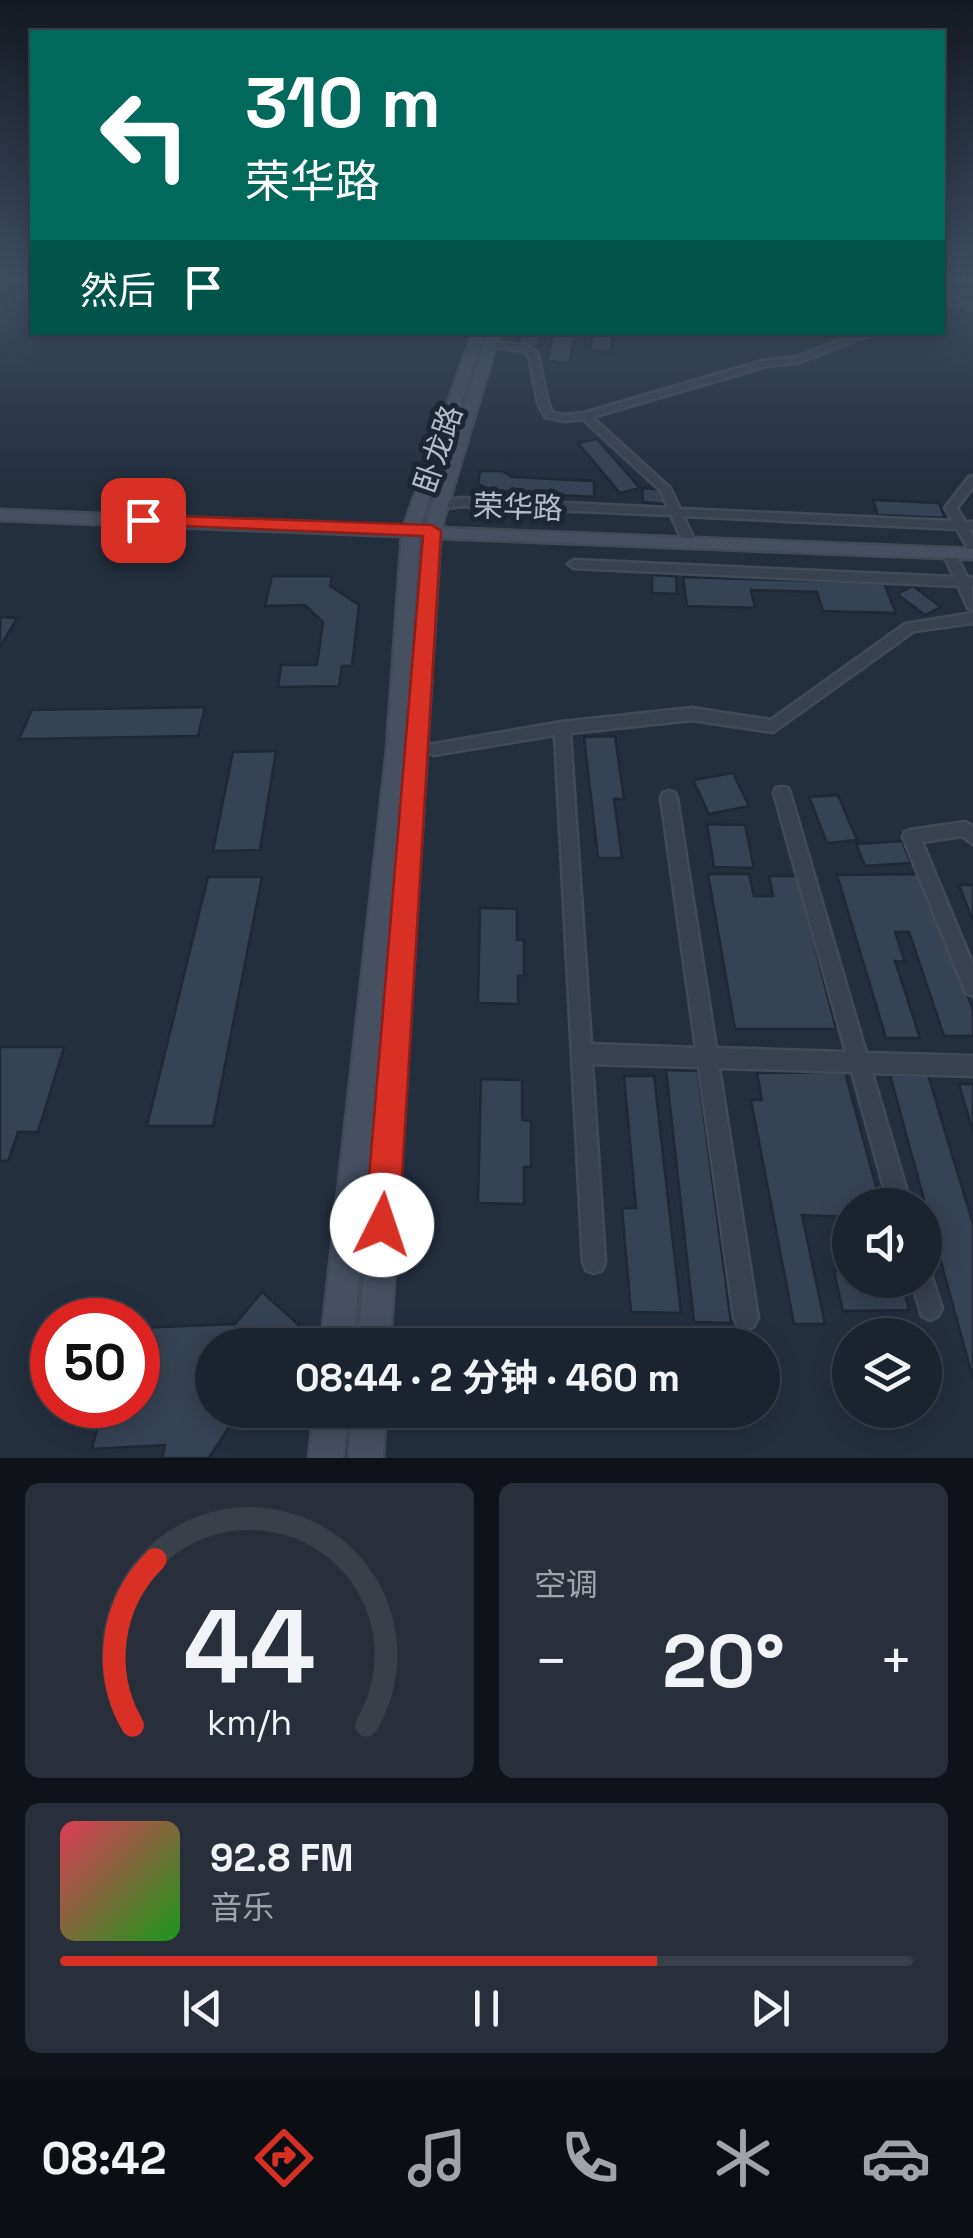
<!DOCTYPE html>
<html lang="zh">
<meta charset="utf-8">
<style>
body{margin:0;font-family:"Space Grotesk","Noto Sans SC",sans-serif;background:#282f3a;color:#f1f3f6;height:100vh;display:flex;flex-direction:column;font-size:38px;white-space:nowrap}
*{box-sizing:border-box;margin:0}
p{font-size:32px;color:#a0a4aa}
.icon{flex:none;width:55px;height:55px;fill:none;stroke:currentColor;stroke-width:2;stroke-linecap:round;stroke-linejoin:round}
.map{position:relative;height:1458px;overflow:hidden}
.side{display:flex;flex-direction:column;gap:25px;padding:25px;background:#0f1319;flex:1}
.side>*{flex:none}
.guide{position:absolute;left:30px;top:30px;width:915px;height:305px;border-radius:0px;box-shadow:0 5px 25px #0003,0 0 0 2px #39404a;background:#00695c;color:#fff;overflow:hidden}
.fabs{position:absolute;left:832px;top:1188px;display:grid;gap:20px}
.fabs a{display:grid;place-items:center;width:110px;height:110px;border-radius:50%;background:#1b232e;box-shadow:0 5px 25px #0003,0 0 0 2px #39404a;font-size:50px}
.speed{position:absolute;left:30px;top:1298px;display:flex;gap:20px;font-size:50px;font-weight:700;text-align:center}
.speed>*{display:grid;place-content:center;width:130px;height:130px;border-radius:50%;background:#1b232e;box-shadow:0 5px 25px #0003,0 0 0 2px #39404a;line-height:1}
.speed .limit{border:15px solid #d22;background:#fff;color:#111}
.pin{position:absolute;display:grid;place-items:center;width:85px;height:85px;color:#fff;margin:-42px;border-radius:20px;box-shadow:0 5px 15px #0006}
.me{position:absolute;width:110px;margin:-55px;rotate:4deg;stroke-linejoin:round;filter:drop-shadow(0 0 8px #0008)}
.turn{display:flex;align-items:center;gap:35px;height:210px;padding:0 50px;font-size:45px}
.turn .icon{width:130px;height:130px;stroke-width:2.5}
.turn b{display:block;font-size:70px;line-height:85px}
.then{display:flex;align-items:center;height:95px;padding:0 50px;background:#0003;gap:20px;font-size:38px}
.big{font-size:75px;font-weight:700;line-height:1.1}
.side .card{flex:1;display:flex;flex-direction:column;justify-content:center;gap:15px;min-width:0;padding:0 35px;border-radius:15px;background:#282f3a}
.side .dial{align-items:center;gap:0}
.dial svg{height:260px;overflow:visible;fill:none;stroke:#39404a;stroke-width:7;stroke-linecap:round;text-anchor:middle}
.dial text{fill:#f1f3f6;stroke:none}
.song{display:flex;align-items:center;gap:30px}
.cover{width:120px;height:120px;border-radius:15px;background:linear-gradient(135deg,hsl(350 70% 55%),hsl(120 70% 35%))}
.played{height:10px;border-radius:5px;background:linear-gradient(90deg,#d93025 70%,#39404a 70%)}
.keys{display:flex;justify-content:space-around;direction:ltr}
.heat{display:flex;justify-content:space-between;align-items:center;font-size:55px;direction:ltr}
.side .tiles{flex:1;display:grid;gap:25px;grid-template-columns:1fr 1fr}
.card:last-child{grid-column:span 2}
.trip{position:absolute;left:195px;top:1328px;width:585px;height:100px;border-radius:50px;background:#1b232e;box-shadow:0 5px 25px #0003,0 0 0 2px #39404a;font-weight:700;line-height:100px;text-align:center}
.tab-bar{display:flex;height:160px;justify-content:space-around;align-items:center;background:#0b0e12;color:#a0a4aa}
.tab-bar .icon{width:70px;height:70px}
.tab-bar .current{color:#d93025}
.tab-bar b{font-size:45px;color:#f1f3f6}
.map>svg:first-child{display:block}
.building{fill:#364354;stroke:#1f2835;stroke-width:2.5}
.lines{fill:none;stroke-linecap:round;stroke-linejoin:round}
.minor-casing{stroke:#414a57;stroke-width:5}
.secondary-casing{stroke:#414a57;stroke-width:5}
.minor{fill:#38414e;fill-rule:evenodd}
.secondary{fill:#465061;fill-rule:evenodd}
.route{fill:#d93025;stroke:#8d1f18;stroke-width:2.5}
.labels{text-anchor:middle;dominant-baseline:central;stroke-width:10;stroke-linejoin:round;paint-order:stroke}
.street-label{font-size:30px;fill:#b4bcc9;stroke:#1d2633}
</style>
<div class="map">
<svg width="973" height="1458" viewBox="0 0 973 1458">
<rect width="100%" height="100%" fill="#242f3e"/>
<g class="building">
<path d="M521 332H541L538 347 518 345Z"/>
<path d="M554 332H576L569 363 547 361Z"/>
<path d="M593 332H613L611 352 590 350Z"/>
<path d="M597 439 640 488 620 493 578 443Z"/>
<path d="M480 471H502L512 477 594 481V497L493 491 478 484Z"/>
<path d="M642 488 664 490 665 504 643 502Z"/>
<path d="M873 500 939 503 945 518 878 515Z"/>
<path d="M652 575 676 576 677 594 652 593Z"/>
<path d="M272 576H332L330 586 359 605 352 666H342L339 686 278 687 281 665H317L323 622 305 605 265 606Z"/>
<path d="M683 577 884 583 896 613 823 611 817 592 751 590 755 608 687 606Z"/>
<path d="M913 586 941 607 925 615 897 594Z"/>
<path d="M0 617 17 618 0 647Z"/>
<path d="M205 707 198 736 19 739 32 710Z"/>
<path d="M615 736 624 799H614L622 858H598L584 737Z"/>
<path d="M276 751 260 850 213 851 233 752Z"/>
<path d="M733 773 749 806 709 814 693 780Z"/>
<path d="M838 795 857 840 827 843 809 797Z"/>
<path d="M707 824 745 825 754 868 714 867Z"/>
<path d="M902 841 911 863 865 866 856 844Z"/>
<path d="M708 874H749L754 896H773L769 876H797L836 1029H735Z"/>
<path d="M923 874 973 1010V1036H944L909 932H895L905 962 895 961 920 1038H886L837 875Z"/>
<path d="M208 877H262L213 1126H147Z"/>
<path d="M959 885H973V921Z"/>
<path d="M480 908 517 909V940H524V976H518V1004L478 1003Z"/>
<path d="M0 1047H64L38 1132H18L8 1161H0Z"/>
<path d="M666 1070 698 1071 731 1323 694 1322Z"/>
<path d="M845 1072 881 1205H850V1217L802 1215 825 1324H794L751 1100H762L757 1073Z"/>
<path d="M890 1075H928L973 1224V1379Z"/>
<path d="M624 1076H654L681 1313 631 1312 622 1208H636Z"/>
<path d="M481 1079 522 1080V1120L531 1121V1167H524V1204L478 1203Z"/>
<path d="M959 1084H973V1132Z"/>
<path d="M834 1271H850V1280H901L909 1310 843 1311Z"/>
<path d="M262 1292 299 1325 285 1345H212V1410H240L209 1458H162L165 1445 92 1449 103 1405H138V1328L235 1324Z"/>
</g>
<g class="lines">
<defs>
<g id="minor">
<path d="M942 294 973 304V310L942 300Z"/>
<path d="M863 332H877L800 362 767 366 592 417 670 488 680 509 953 521 945 508 969 477 973 476V487L957 508 965 522H973V530H969L973 536V551L969 550 957 529 683 516 695 542 689 546 683 542 671 515 462 506 440 509 434 505 440 501 462 498 668 508 661 491 583 419 565 421 545 417 538 403 529 355 523 351 487 346V342L526 345 537 352 548 403 553 413 565 415 584 413 763 361 796 357Z"/>
<path d="M949 549 955 553 967 577 973 578V586H971L973 609 968 608 958 586 574 568 568 564 574 560 954 577 943 553Z"/>
<path d="M973 613V623L914 631 773 732 692 720 570 733 591 1044 696 1048 661 798 663 793 669 791 675 793 677 798 716 1048 846 1052 774 793 776 788 782 787 788 788 790 793 866 1053 973 1056V1076L872 1073 911 1205H889L852 1072 719 1068 758 1318 754 1326 746 1330 738 1326 734 1318 699 1067 592 1064 605 1262 602 1270 594 1273 586 1270 583 1262 555 735 433 755 428 753 425 749 428 745 562 722 692 708 771 720 905 624Z"/>
<path d="M965 822 973 826V844L962 836 922 842 973 965V996L966 993 903 837 905 832 911 830Z"/>
<path d="M925 1270 930 1272 942 1308 938 1316 930 1320 922 1316 911 1280H925Z"/>
</g>
<g id="secondary">
<path d="M473 332H485L420 527H425L488 332H500L441 528 973 549V559L440 538 390 1345H358L398 847 353 1345H321L387 750 402 536 0 520V510L404 526ZM419 537H423L409 712Z"/>
<path d="M314 1410H348L343 1458H309Z"/>
<path d="M352 1410H386L383 1458H349Z"/>
</g>
</defs>
<use href="#minor" class="minor-casing"/>
<use href="#secondary" class="secondary-casing"/>
<use href="#minor" class="minor"/>
<use href="#secondary" class="secondary"/>
</g>
<linearGradient id="sky" x2="0" y2="1"><stop stop-color="#141a22"/><stop offset="0.58" stop-color="#3f4d63"/><stop offset="1" stop-color="#3f4d63" stop-opacity="0"/></linearGradient>
<rect width="973" height="483" fill="url(#sky)"/>
<path class="route" d="M143 515 432 525 441 531 399 1225 394 1237 382 1242 370 1237 365 1225 423 536 137 524V516Z"/>
<g class="labels">
<g class="street-label">
<text transform="translate(438 449) rotate(-71)">卧龙路</text>
<text transform="translate(518 507) rotate(2)">荣华路</text>
</g>
</g>
</svg>
<div class="fabs">
<a><svg class="icon" aria-label="sound" viewBox="0 0 24 24"><path d="M4 9h4l5-4v14l-5-4H4zM17 9q2 3 0 6"/></svg></a>
<a><svg class="icon" aria-label="layers" viewBox="0 0 24 24"><path d="M12 4l9 5-9 5-9-5zM3 14l9 5 9-5"/></svg></a>
</div>
<div class="speed"><div class="limit">50</div></div>
<div class="pin" style="left:143px;top:520px;background:#d93025"><svg class="icon" aria-label="arrive" viewBox="0 0 24 24"><path d="M6 21V4h12l-3 4 3 4H6"/></svg></div>
<svg class="me" style="left:382px;top:1225px" viewBox="-20 -20 40 40"><circle r="19" fill="#fff"/><path d="M0-13L10 11 0 6-10 11z" fill="#d93025"/></svg>
<div class="trip">08:44 · 2 分钟 · 460 m</div>
<div class="guide">
<div class="turn"><svg class="icon" aria-label="left" viewBox="0 0 24 24"><path d="M17 20v-9H6M10 6l-5 5 5 5"/></svg><div><b>310 m</b>荣华路</div></div>
<div class="then">然后<svg class="icon" aria-label="arrive" viewBox="0 0 24 24"><path d="M6 21V4h12l-3 4 3 4H6"/></svg></div>
</div>
</div>
<section class="side">
<div class="tiles">
<div class="card dial"><svg viewBox="0 0 100 80">
<path d="M14 69A42 42 0 1 1 86 69"/>
<path d="M14 69A42 42 0 0 1 21 18" stroke="#d93025"/>
<text x="50" y="56" font-size="32" font-weight="700">44</text>
<text x="50" y="72" font-size="11">km/h</text>
</svg></div>
<div class="card"><p>空调</p>
<div class="heat"><a>−</a><b class="big">20°</b><a>+</a></div>
</div>
<div class="card">
<div class="song"><i class="cover"></i><div><b>92.8 FM</b><p>音乐</p></div></div>
<div class="played"></div>
<div class="keys"><svg class="icon" aria-label="previous" viewBox="0 0 24 24"><path d="M18 5L8 12l10 7zM5 5v14"/></svg><svg class="icon" aria-label="pause" viewBox="0 0 24 24"><path d="M8 5v14M16 5v14"/></svg><svg class="icon" aria-label="next" viewBox="0 0 24 24"><path d="M6 5l10 7-10 7zM19 5v14"/></svg></div>
</div>
</div>
</section>
<nav class="tab-bar">
<b>08:42</b>
<svg class="icon current" aria-label="directions" viewBox="0 0 24 24"><path d="M12 3l9 9-9 9-9-9zM9 14v-3h6M13 9l2 2-2 2"/></svg>
<svg class="icon" aria-label="music" viewBox="0 0 24 24"><path d="M9 18V5l10-2v13"/><circle cx="6" cy="18" r="3"/><circle cx="16" cy="16" r="3"/></svg>
<svg class="icon" aria-label="phone" viewBox="0 0 24 24"><path d="M5 4h4l2 5-3 2q2 4 5 5l2-3 5 2v4C11 20 4 13 5 4z"/></svg>
<svg class="icon" aria-label="climate" viewBox="0 0 24 24"><path d="M12 3v18M4 7l16 10M4 17L20 7"/></svg>
<svg class="icon" aria-label="car" viewBox="0 0 24 24"><path d="M5 17H2v-5l4-1 3-4h7l3 4 3 1v5h-3M9 17h6M6 11h13"/><circle cx="7" cy="17" r="2"/><circle cx="17" cy="17" r="2"/></svg>
</nav>
